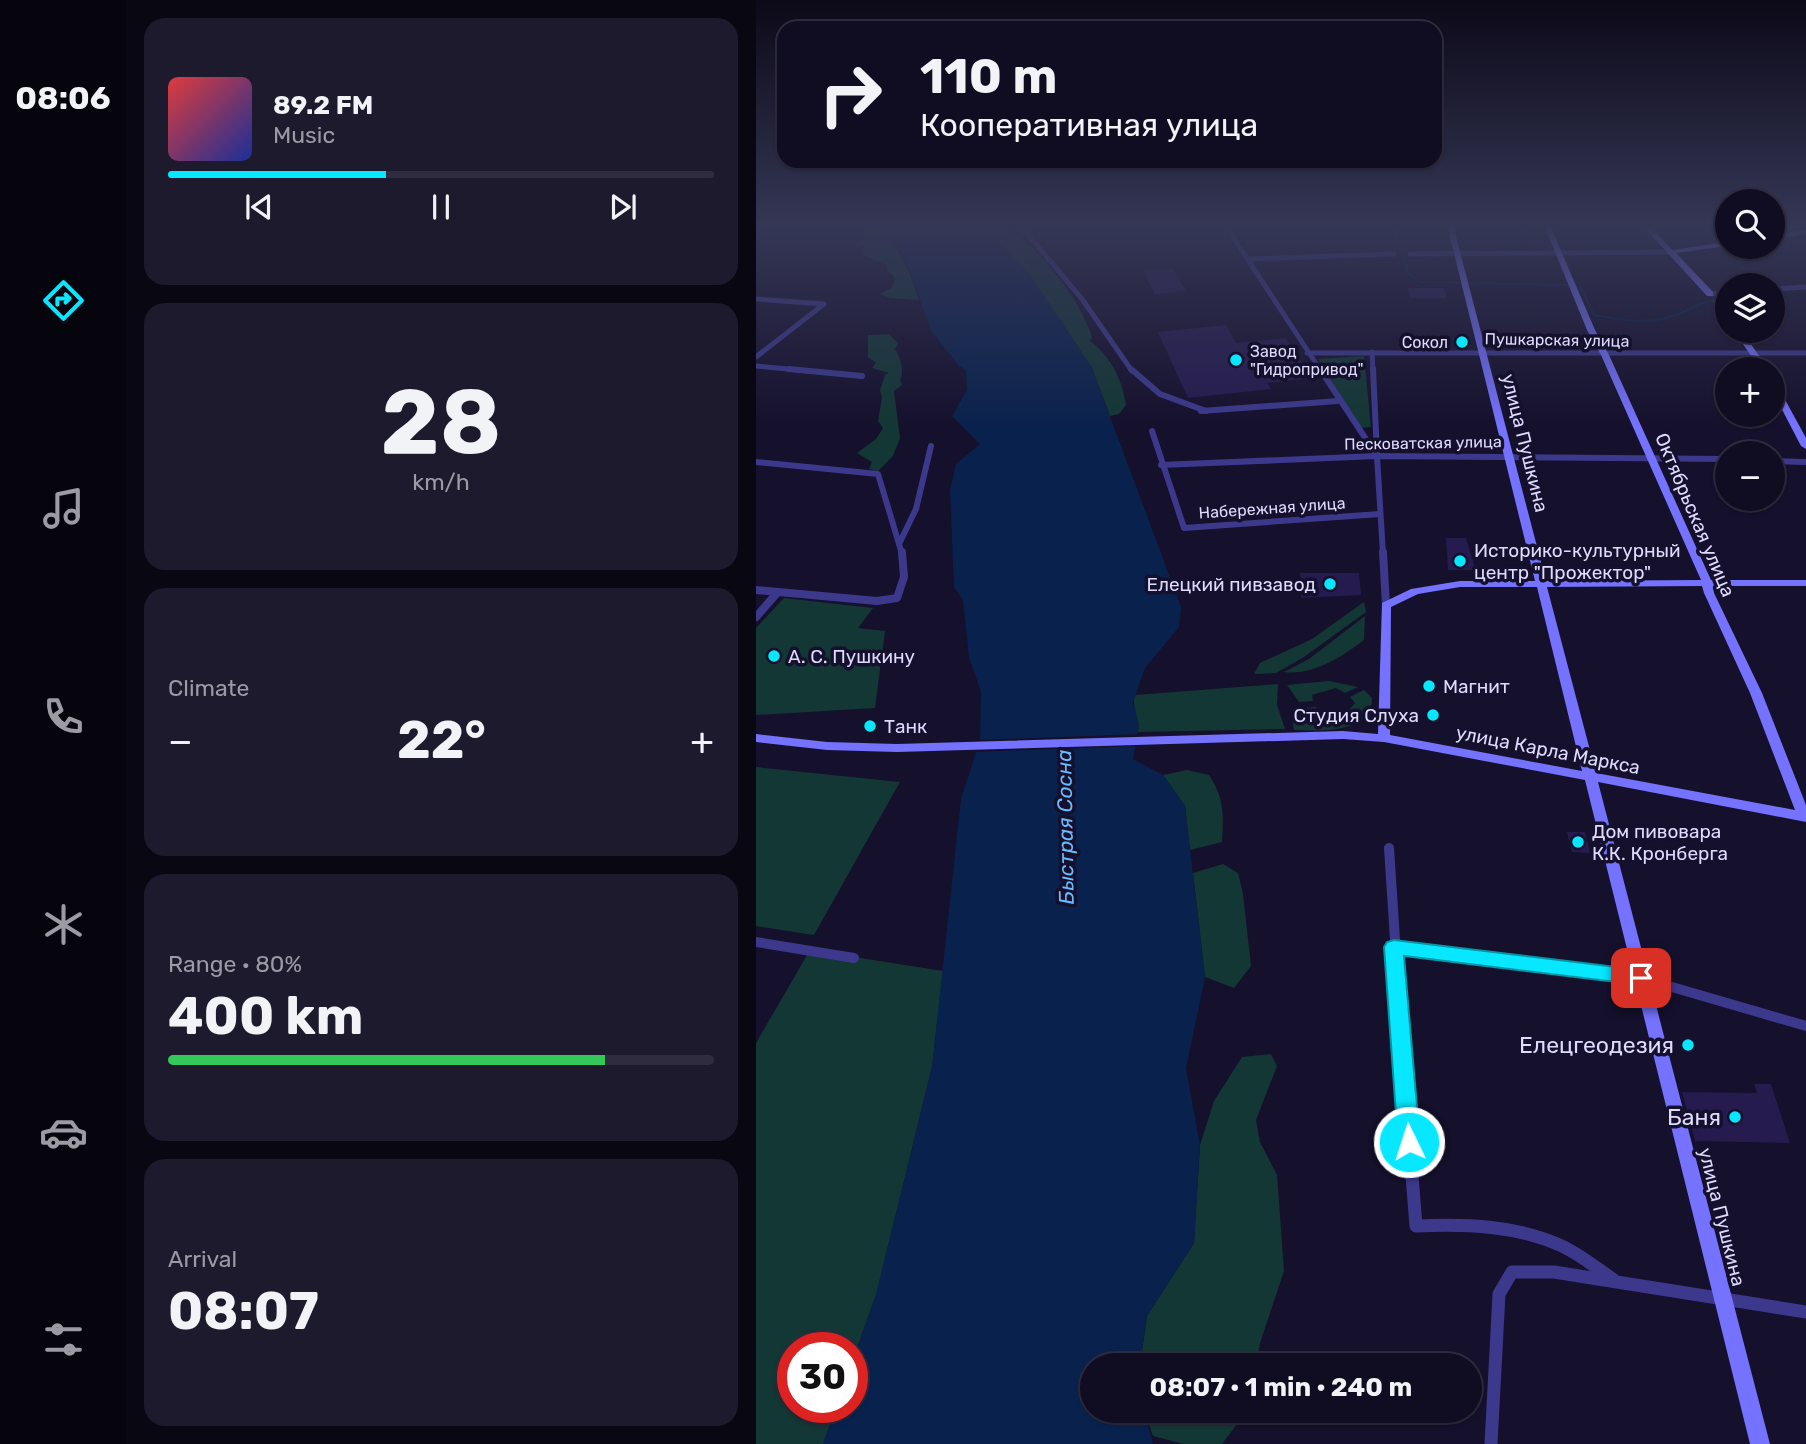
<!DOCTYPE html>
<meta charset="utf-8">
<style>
body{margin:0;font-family:Rubik,sans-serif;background:#1e1a2e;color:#f1f3f6;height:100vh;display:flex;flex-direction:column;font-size:26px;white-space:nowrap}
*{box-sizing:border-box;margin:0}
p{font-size:23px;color:#9c9ba5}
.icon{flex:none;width:38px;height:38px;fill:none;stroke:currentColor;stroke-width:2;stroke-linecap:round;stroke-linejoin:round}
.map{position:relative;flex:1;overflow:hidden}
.sheet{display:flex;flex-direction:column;gap:18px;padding:18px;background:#090712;width:630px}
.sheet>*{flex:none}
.guide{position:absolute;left:21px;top:21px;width:665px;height:147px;border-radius:21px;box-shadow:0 2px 5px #0004,0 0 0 2px #302c3f;background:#100c21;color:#f1f3f6;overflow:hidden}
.controls{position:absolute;left:959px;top:189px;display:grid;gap:14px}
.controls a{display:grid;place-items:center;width:70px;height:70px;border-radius:50%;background:#100c21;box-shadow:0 2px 5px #0004,0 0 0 2px #302c3f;font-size:35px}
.speed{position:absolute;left:21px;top:1332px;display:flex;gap:14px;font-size:35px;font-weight:700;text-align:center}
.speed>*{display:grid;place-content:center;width:91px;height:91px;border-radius:50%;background:#100c21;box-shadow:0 2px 5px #0004,0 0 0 2px #302c3f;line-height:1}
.speed .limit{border:10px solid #d22;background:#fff;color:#111}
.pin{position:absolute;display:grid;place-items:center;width:60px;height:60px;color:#fff;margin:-30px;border-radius:14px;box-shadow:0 4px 10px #0006}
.me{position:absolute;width:77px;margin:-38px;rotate:356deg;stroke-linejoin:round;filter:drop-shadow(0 0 5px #0008)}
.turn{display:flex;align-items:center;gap:24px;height:147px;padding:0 28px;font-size:32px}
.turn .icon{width:91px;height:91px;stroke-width:2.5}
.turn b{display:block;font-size:49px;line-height:60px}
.big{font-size:52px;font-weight:700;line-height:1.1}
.sheet .tile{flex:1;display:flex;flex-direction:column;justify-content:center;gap:10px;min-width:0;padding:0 24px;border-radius:21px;background:#1e1a2e}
.sheet .dial{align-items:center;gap:0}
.dial b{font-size:91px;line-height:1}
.song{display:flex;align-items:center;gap:21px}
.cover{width:84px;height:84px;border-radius:10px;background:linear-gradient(135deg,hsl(0 70% 55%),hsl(230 70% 35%))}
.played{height:7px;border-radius:4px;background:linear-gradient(90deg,#07e7ff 40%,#302c3f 40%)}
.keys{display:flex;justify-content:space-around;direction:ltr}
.heat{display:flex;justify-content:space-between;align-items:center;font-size:38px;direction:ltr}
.charge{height:10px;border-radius:5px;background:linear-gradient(90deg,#34c759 80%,#302c3f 0)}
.trip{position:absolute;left:324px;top:1353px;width:402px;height:70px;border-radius:35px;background:#100c21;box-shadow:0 2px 5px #0004,0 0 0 2px #302c3f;font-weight:700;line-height:70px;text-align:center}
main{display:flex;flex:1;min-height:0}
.menu{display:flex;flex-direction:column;width:126px;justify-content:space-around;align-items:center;background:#06050d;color:#9c9ba5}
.menu .icon{width:49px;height:49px}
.menu .selected{color:#07e7ff}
.menu b{font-size:32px;color:#f1f3f6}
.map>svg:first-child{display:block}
.green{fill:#133735}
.water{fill:#09224d}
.pier{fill:#15102c}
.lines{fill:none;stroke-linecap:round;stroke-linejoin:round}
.stream{stroke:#09224d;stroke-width:2}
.building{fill:#251b4e}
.street-far4{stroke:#3c398d;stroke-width:5}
.street-far3{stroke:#3c398d;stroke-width:6}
.street-far2{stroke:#3c398d;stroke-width:8}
.street-far1{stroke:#3c398d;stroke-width:10}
.street{stroke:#3c398d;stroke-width:13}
.secondary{fill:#7572ff;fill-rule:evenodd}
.route{fill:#07e7ff;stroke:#0596a6;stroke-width:2}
.poi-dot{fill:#07e7ff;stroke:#15102c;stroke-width:2.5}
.labels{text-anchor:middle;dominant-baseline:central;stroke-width:7;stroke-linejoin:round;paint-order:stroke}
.far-street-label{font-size:16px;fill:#dfdbff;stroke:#15102c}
.far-poi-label{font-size:16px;fill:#dfdbff;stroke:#15102c;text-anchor:end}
.street-label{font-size:19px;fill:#dfdbff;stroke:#15102c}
.poi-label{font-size:19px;fill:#dfdbff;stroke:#15102c;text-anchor:start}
.water-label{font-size:21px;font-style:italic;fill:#69baff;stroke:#15102c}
.near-poi-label{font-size:23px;fill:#dfdbff;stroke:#15102c;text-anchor:end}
</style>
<main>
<nav class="menu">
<b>08:06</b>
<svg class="icon selected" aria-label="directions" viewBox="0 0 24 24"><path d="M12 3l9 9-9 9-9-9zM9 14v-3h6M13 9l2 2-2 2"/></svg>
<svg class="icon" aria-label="music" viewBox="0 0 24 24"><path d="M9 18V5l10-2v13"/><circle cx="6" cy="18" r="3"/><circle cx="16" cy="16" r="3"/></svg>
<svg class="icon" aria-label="phone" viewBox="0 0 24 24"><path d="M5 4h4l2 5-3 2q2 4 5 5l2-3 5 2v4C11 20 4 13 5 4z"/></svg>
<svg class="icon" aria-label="climate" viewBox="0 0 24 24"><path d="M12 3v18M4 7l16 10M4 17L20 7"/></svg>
<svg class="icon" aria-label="car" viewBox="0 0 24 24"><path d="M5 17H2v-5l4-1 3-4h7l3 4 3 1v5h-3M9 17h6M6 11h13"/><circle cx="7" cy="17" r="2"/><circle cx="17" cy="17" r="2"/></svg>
<svg class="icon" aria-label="filters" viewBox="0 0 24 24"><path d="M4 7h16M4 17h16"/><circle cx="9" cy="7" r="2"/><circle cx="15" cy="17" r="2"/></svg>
</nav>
<section class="sheet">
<div class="tile">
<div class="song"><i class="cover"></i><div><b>89.2 FM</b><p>Music</p></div></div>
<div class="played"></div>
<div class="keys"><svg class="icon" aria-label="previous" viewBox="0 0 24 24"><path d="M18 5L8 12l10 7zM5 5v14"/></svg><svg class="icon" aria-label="pause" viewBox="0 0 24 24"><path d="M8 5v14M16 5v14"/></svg><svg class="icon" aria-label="next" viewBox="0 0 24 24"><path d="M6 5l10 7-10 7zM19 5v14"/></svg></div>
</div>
<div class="tile dial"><b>28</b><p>km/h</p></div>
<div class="tile"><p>Climate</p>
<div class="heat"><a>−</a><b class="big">22°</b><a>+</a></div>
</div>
<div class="tile"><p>Range · 80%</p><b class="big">400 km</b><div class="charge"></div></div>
<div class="tile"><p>Arrival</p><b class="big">08:07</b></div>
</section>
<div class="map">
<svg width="1050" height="1444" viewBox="0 0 1050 1444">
<rect width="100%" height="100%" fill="#15102c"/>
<g class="green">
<path d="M109 225H123C144 251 153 268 163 300L134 298 124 294 137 287 139 278 131 270 130 265 107 255 108 246 103 244 111 230Z"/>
<path d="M248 228C284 247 324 299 336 337L334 341C355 357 366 379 370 405L363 414 354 416 336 368 274 275 231 230Z"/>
<path d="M133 334 142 343 139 349C144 358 149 370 144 380L146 385 138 391 144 438 137 456 122 471 113 469 116 462 101 453 120 439 127 428 122 421 126 398 124 390 129 375 133 373 116 368 120 363 112 357V335Z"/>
<path d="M608 356 615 427 605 428 562 359Z"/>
<path d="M28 598 117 608 102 628 129 631 119 708 0 715V628Z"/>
<path d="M608 602 610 612 548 657 520 673 498 674 504 663 556 639Z"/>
<path d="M609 616 608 640C586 657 556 676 528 672L553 659Z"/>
<path d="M573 681 602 687 589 693 580 688 556 695 557 701 543 702 531 685Z"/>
<path d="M522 684 521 705 529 729 382 732C384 719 375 707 379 695Z"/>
<path d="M608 690 616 698C617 734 562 731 538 730L536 719 544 708 560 707 562 713 588 716 599 703 594 697Z"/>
<path d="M0 767 144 782 58 935 0 926Z"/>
<path d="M431 770 453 775C468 797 468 816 466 842L434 850 429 806 407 775Z"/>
<path d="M467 864 482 873 487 894 495 966 478 988 449 977 437 873Z"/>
<path d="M54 950 187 971 176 1067 120 1295 96 1362V1348H37V1407H80L67 1444H0V1043Z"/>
<path d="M515 1054 521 1066 500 1120 504 1142 521 1175 528 1271 504 1343 500 1365H384L391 1316 438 1243 444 1145 458 1101 486 1057Z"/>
<path d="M388 1411V1410L491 1411 466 1444H428L397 1436Z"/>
</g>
<path class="water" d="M123 225H227L274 275 336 368 425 607 423 627 389 668 377 702 383 724 377 759 407 775 429 806 449 977 430 1068 444 1145 438 1243 391 1316 384 1365H336V1410L388 1411 397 1444H67L80 1407H96V1362L120 1295 176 1067 205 799 224 740 225 692 213 657 207 600 198 587 194 491 200 464 224 444 196 416 211 390 210 370 203 366 175 331 153 267 144 251Z"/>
<path class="pier" d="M385 734 383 746 216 752 220 740Z"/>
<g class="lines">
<path class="stream" d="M635 225 651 264V272L664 282 809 285 825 288 838 315C865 320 894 325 920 315 937 308 952 299 971 296"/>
</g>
<g class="building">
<path d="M417 269 430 291 399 294 387 271Z"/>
<path d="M652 288H687L691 298H655Z"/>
<path d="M470 325 480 343 530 338 556 378 511 383 515 389 432 398 402 332Z"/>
<path d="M690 538H710L720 570H692Z"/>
<path d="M544 573H603L605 595 545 598Z"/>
<path d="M811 832H829L834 853 816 852Z"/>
<path d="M998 1084H1015L1034 1143 939 1141 926 1092 1001 1093Z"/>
</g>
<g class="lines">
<g class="street-far4">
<path d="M264 225 326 299 376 371"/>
<path d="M469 225 565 371"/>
<path d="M654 254 916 252"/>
<path d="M492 259 638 254"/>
<path d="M1017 289 1050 287"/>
<path d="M954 294 971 293"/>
<path d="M0 299 68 304"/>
<path d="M616 352 617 371"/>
<path d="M551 353H1050"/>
<path d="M0 357 68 304"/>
<path d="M0 366 52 371"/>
</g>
<g class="street-far3">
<path d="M33 369 106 376"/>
<path d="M375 369 404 394 450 411"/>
<path d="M564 369 621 456 627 554"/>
<path d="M617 369 621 454"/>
<path d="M445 411 582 401"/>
<path d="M396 431 428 528 624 514"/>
<path d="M1017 461 1050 462"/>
<path d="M0 462 122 474 146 554"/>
<path d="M405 465 621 456 971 459"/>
<path d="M143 544 160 509 175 446"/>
</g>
<g class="street-far2">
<path d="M627 552 630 605"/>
<path d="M0 590 121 601 141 598 148 577 146 552"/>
<path d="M0 617 21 593"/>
</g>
<g class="street-far1">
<path d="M633 848 648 1076"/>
<path d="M0 942 98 958"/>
<path d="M638 947 885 978 1050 1026"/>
</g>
<g class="street">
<path d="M648 1075 660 1226C710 1224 762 1225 808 1247 826 1256 842 1269 858 1280"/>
<path d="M735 1444 743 1294 756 1272H798L1050 1312"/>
</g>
<g class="secondary">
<path d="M691 225H697L790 581 945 580 845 355 831 330 788 225H794L839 330 853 355 955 580H1050V586H957L958 593 1006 693 1050 805V822L842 782 1014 1444H994L829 780 628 742 587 739 141 752 71 750 0 742V734L71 742 141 744 587 731 622 734 626 603 655 589 704 581H779ZM946 586 948 593 994 693 1039 810 840 773 791 587ZM704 587H781L826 771 634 735 635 607 662 594Z"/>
<path d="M886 225H893L916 250 971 242V246L920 253 957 292V296H951Z"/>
<path d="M1050 230V234L1017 239V235Z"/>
<path d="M958 300H964L971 311V318H968L957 302Z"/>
<path d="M978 331H986L1012 369H1004Z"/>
<path d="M1017 383 1021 385 1050 438V449L1045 446 1017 392Z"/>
</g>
</g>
<linearGradient id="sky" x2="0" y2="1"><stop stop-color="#0c0918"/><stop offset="0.53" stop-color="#353756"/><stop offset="1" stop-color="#353756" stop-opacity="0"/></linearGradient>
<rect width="1050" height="427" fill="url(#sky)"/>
<path class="route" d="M638 940 885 970 892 972 895 978 892 983 885 985 648 956 664 1142 661 1149 653 1152 645 1149 642 1142 628 947 631 942Z"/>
<g class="poi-dot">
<circle cx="706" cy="342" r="7"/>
<circle cx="480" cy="360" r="7"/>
<circle cx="704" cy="561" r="7"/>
<circle cx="574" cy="584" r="7"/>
<circle cx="18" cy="656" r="7"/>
<circle cx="673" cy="686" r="7"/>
<circle cx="677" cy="715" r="7"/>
<circle cx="114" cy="726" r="7"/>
<circle cx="822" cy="842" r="7"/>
<circle cx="932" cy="1045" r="7"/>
<circle cx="979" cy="1117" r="7"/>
</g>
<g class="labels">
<g class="far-street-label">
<text transform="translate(801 340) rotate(1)">Пушкарская улица</text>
<text transform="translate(667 443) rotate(-1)">Песковатская улица</text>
<text transform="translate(516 508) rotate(-4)">Набережная улица</text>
</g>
<g class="far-poi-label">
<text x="692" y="342">Сокол</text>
<text x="494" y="351" text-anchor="start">Завод<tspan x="494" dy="18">"Гидропривод"</tspan></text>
</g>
<g class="street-label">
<text transform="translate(769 443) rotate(76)">улица Пушкина</text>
<text transform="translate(939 515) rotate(67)">Октябрьская улица</text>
<text transform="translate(792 750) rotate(11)">улица Карла Маркса</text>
<text transform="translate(966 1217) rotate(76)">улица Пушкина</text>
</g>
<g class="poi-label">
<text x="718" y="550">Историко-культурный<tspan x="718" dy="22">центр "Прожектор"</tspan></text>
<text x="560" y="584" text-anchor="end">Елецкий пивзавод</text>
<text x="32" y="656">А. С. Пушкину</text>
<text x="687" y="686">Магнит</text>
<text x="663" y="715" text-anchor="end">Студия Слуха</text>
<text x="128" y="726">Танк</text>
<text x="836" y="831">Дом пивовара<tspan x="836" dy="22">К.К. Кронберга</tspan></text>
</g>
<g class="water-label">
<text transform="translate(309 827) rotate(-91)">Быстрая Сосна</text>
</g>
<g class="near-poi-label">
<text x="918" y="1045">Елецгеодезия</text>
<text x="965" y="1117">Баня</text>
</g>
</g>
</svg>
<div class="controls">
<a><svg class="icon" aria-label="search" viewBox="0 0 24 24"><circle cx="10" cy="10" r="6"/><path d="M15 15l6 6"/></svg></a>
<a><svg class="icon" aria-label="layers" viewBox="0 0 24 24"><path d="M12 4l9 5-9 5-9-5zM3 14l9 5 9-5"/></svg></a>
<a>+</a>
<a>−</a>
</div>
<div class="speed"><div class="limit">30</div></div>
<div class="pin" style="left:885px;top:978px;background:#d93025"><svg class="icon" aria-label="arrive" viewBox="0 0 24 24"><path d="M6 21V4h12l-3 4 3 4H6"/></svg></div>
<svg class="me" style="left:653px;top:1142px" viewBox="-20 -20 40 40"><circle r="17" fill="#07e7ff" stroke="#fff" stroke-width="3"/><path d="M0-11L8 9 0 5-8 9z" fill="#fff"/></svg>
<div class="trip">08:07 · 1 min · 240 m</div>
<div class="guide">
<div class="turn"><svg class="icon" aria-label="right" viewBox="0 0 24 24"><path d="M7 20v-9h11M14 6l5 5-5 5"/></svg><div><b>110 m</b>Кооперативная улица</div></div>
</div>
</div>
</main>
